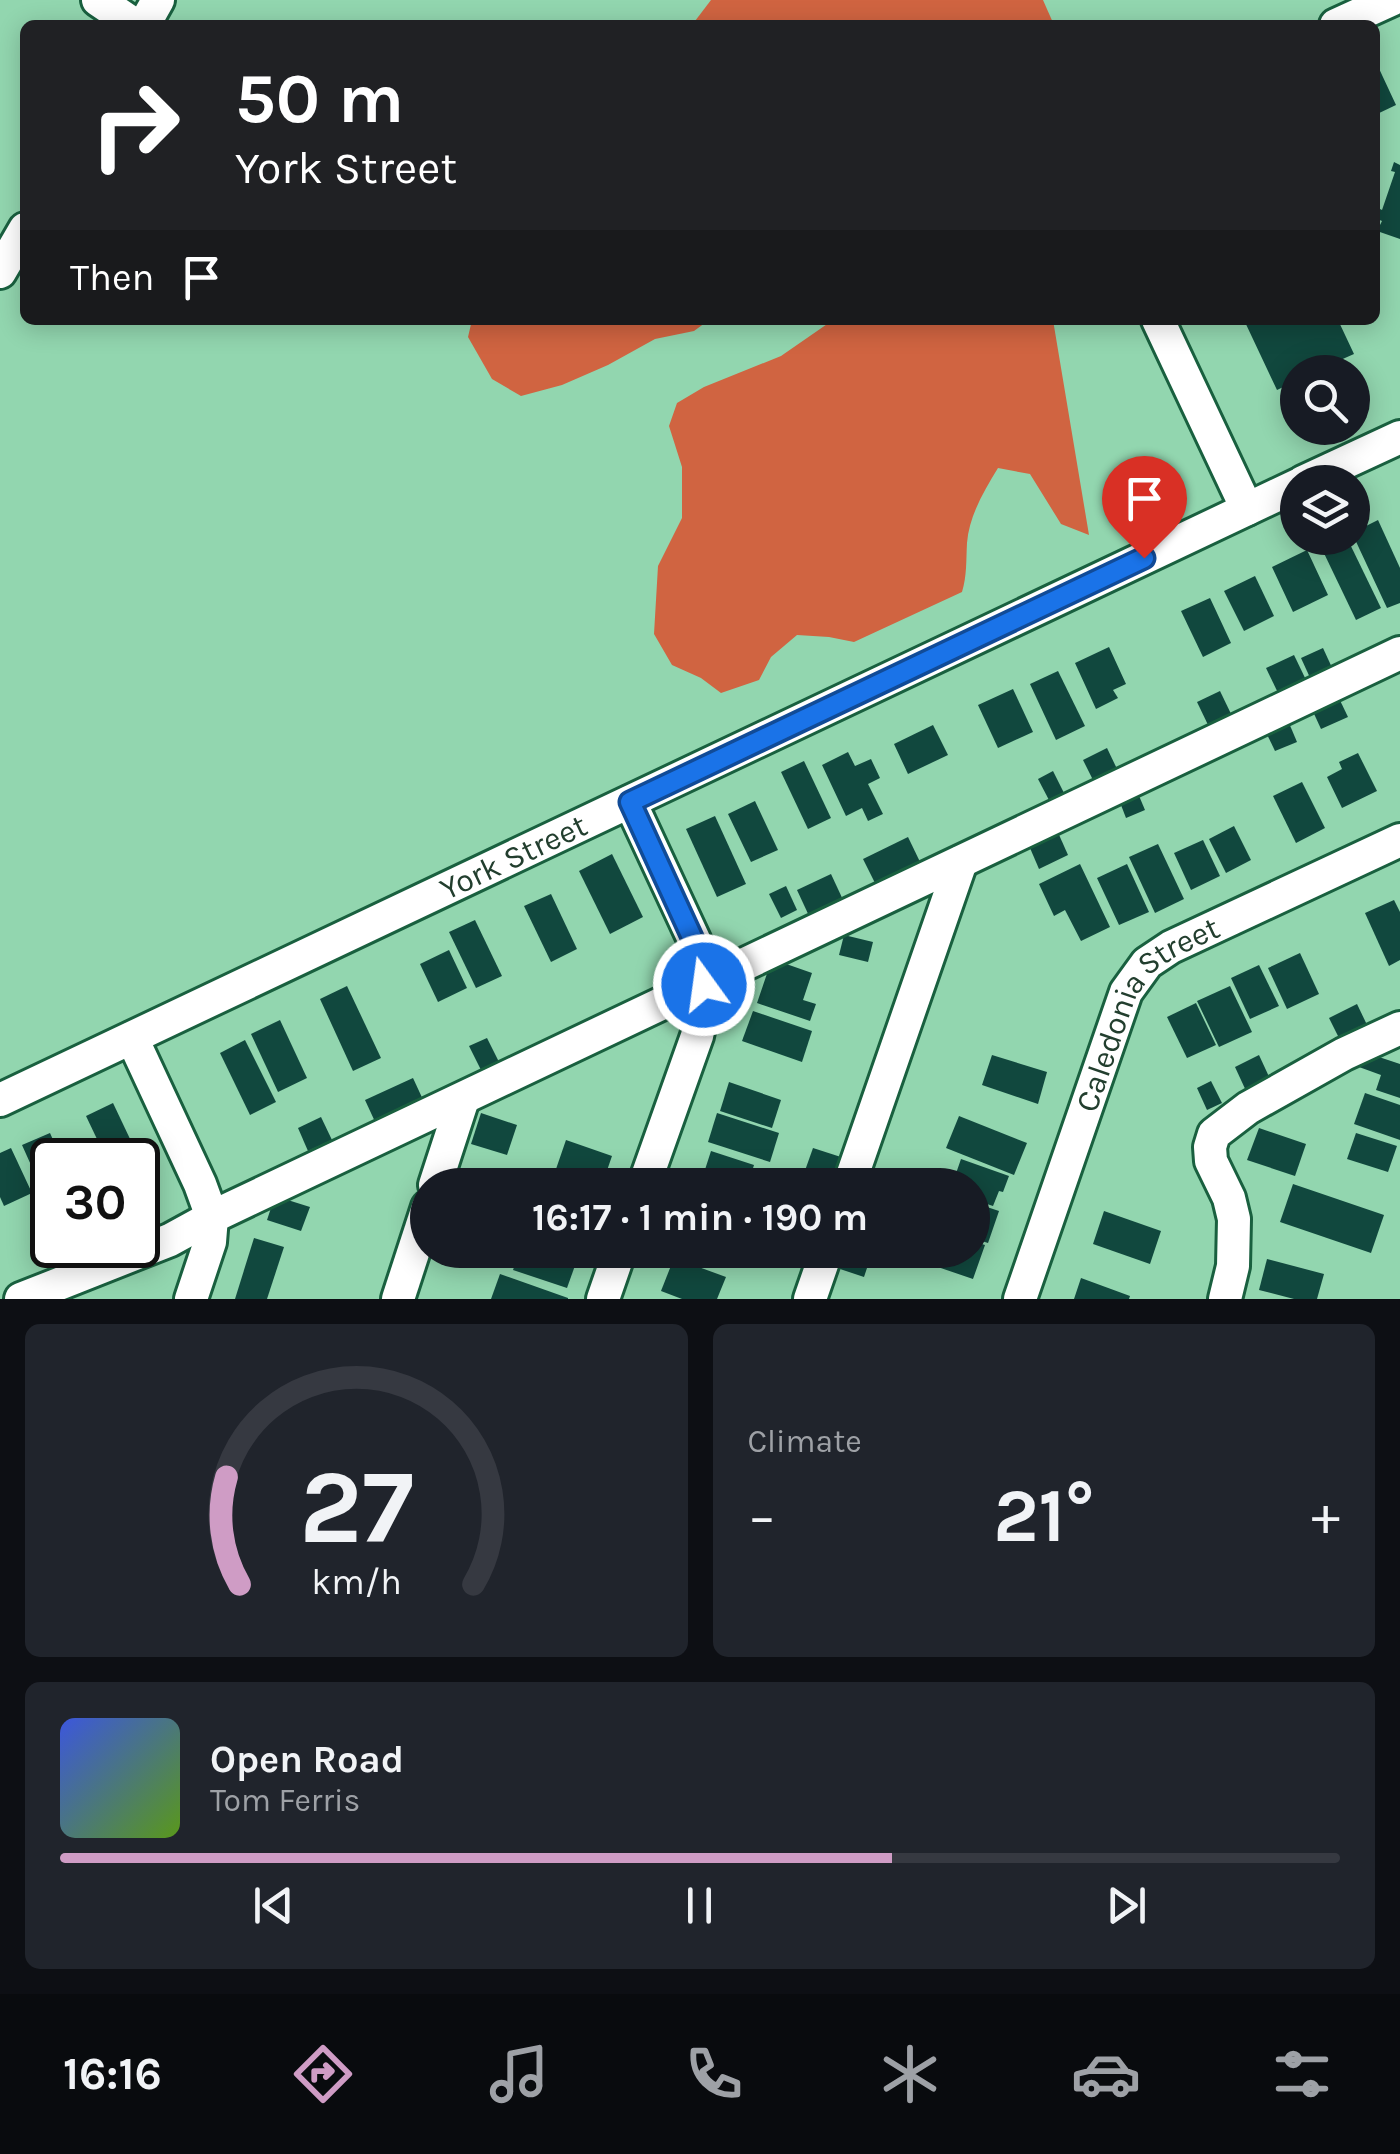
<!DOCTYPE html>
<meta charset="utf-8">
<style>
body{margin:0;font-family:Karla,sans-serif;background:#20242c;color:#f1f3f6;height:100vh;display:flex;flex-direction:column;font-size:38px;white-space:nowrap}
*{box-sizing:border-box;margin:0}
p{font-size:32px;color:#9ea1a6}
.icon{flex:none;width:55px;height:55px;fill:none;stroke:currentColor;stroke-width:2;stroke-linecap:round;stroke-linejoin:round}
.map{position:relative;height:1299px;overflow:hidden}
.drawer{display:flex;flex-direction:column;gap:25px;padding:25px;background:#0d0f14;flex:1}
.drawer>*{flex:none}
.hud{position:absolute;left:20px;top:20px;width:1360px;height:305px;border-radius:15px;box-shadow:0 5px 25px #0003;background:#202124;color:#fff;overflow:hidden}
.fabs{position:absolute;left:1280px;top:355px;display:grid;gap:20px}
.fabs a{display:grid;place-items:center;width:90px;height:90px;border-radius:50%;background:#171b24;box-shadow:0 5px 25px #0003;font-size:50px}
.speed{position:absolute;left:30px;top:1138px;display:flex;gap:20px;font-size:50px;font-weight:700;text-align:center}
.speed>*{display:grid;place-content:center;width:130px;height:130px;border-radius:50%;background:#171b24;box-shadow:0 5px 25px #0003;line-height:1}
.speed .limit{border:5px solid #111;border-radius:15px;background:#fff;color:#111}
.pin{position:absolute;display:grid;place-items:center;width:85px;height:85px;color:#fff;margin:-102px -42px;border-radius:50% 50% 50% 0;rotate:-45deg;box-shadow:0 0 10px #0007}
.pin .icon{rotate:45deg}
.me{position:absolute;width:110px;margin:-55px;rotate:346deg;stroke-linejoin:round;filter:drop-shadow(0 0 8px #0008)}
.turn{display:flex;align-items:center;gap:35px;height:210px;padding:0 50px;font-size:45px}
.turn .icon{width:130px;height:130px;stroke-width:2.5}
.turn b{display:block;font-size:70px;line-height:85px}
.then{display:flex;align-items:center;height:95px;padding:0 50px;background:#0003;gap:20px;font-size:38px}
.big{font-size:75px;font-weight:700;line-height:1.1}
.drawer .card{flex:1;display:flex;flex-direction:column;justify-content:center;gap:15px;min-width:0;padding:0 35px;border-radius:15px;background:#20242c}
.drawer .dial{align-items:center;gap:0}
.dial svg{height:260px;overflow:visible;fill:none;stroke:#363941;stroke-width:7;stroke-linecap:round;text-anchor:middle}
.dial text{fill:#f1f3f6;stroke:none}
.song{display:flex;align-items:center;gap:30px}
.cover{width:120px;height:120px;border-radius:15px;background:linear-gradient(135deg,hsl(230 70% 55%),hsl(90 70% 35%))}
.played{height:10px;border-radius:5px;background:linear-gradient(90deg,#cf9cc5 65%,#363941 65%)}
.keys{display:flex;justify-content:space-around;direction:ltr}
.heat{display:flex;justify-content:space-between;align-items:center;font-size:55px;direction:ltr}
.drawer .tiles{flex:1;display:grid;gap:25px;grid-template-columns:1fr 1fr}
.card:last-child{grid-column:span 2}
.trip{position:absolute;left:410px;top:1168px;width:580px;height:100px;border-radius:50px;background:#171b24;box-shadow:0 5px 25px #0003;font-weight:700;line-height:100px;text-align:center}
.tabs{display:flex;height:160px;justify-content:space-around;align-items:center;background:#090b0e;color:#9ea1a6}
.tabs .icon{width:70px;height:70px}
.tabs .selected{color:#cf9cc5}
.tabs b{font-size:45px;color:#f1f3f6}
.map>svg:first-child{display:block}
.forest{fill:#d06441}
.building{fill:#11483e}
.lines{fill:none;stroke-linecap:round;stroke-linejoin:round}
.minor-casing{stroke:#19603f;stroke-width:38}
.minor{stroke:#fff;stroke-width:32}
.route-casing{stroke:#114b97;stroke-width:25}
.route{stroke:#1a73e8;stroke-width:18}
.labels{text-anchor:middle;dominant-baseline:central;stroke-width:10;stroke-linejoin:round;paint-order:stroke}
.street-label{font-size:32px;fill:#223e2e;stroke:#92d6af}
</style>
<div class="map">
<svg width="1400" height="1299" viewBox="0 0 1400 1299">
<rect width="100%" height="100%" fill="#92d6af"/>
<g class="forest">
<path d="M711 0H1043L1054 25H692Z"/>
<path d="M472 320H709L694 331 655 339 608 365 562 385 521 396 492 379 468 337Z"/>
<path d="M833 320H1053L1089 535 1061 524 1030 474 998 468C984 491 969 516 967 543 966 561 967 575 962 592L854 642 829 637 797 635 771 657 759 680 721 693 701 678 672 665 654 634 658 566 682 518V467L669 426 677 403 704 387 781 356Z"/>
</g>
<g class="building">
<path d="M1375 60 1396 105 1375 115Z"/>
<path d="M1394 162 1400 165V239L1377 231 1382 221 1375 218 1378 208 1382 210 1395 172 1391 171Z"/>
<path d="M1244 320H1338L1354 354 1329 365 1332 372H1298V380L1277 390Z"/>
<path d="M1378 520 1400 568V603L1387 608 1352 533Z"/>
<path d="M1341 538H1347L1381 608 1356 620 1321 547Z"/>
<path d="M1307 550 1328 595 1293 612 1272 567Z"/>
<path d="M1255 576 1274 616 1244 631 1224 591Z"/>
<path d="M1210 598 1231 643 1203 657 1181 611Z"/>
<path d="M1109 647 1126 684 1113 690 1118 698 1096 709 1075 663Z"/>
<path d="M1323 648 1334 672 1312 682 1301 658Z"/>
<path d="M1294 655 1307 682 1279 695 1266 668Z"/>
<path d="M1058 671 1085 726 1056 740 1030 684Z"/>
<path d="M1013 689 1033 732 998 748 978 705Z"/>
<path d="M1220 691 1233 718 1210 729 1197 702Z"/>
<path d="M1336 692 1348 717 1321 729 1310 705Z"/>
<path d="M1286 716 1297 742 1275 751 1263 726Z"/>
<path d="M933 725 948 755 908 774 894 744Z"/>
<path d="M1107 748 1118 771 1094 782 1083 760Z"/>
<path d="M848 752 855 766 871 759 880 778 868 784 883 814 868 821 862 808 846 816 822 765Z"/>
<path d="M1358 753 1377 791 1342 808 1327 777 1342 769 1339 762Z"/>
<path d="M804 761 831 818 808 829 781 772Z"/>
<path d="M1053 771 1065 795 1050 802 1038 779Z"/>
<path d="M1302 782 1325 828 1296 843 1273 796Z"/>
<path d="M1134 784 1145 810 1126 818 1116 792Z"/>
<path d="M755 801 778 850 751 862 728 814Z"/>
<path d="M715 816 746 884 717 897 686 829Z"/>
<path d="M1234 826 1251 860 1226 873 1209 839Z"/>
<path d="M1056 828 1068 855 1039 869 1027 841Z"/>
<path d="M908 837 922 866 877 887 863 859Z"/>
<path d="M1203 840 1220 876 1191 890 1174 853Z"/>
<path d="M1158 844 1184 899 1155 913 1129 857Z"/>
<path d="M612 854 643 917 610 934 579 871Z"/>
<path d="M1080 864 1110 927 1081 941 1065 910 1054 916 1039 884Z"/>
<path d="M1127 864 1149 912 1119 925 1097 878Z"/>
<path d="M831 874 844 902 810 918 797 890Z"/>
<path d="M786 886 797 910 781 918 769 894Z"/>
<path d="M551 894 577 949 551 962 524 906Z"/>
<path d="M1394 900 1400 912V960L1389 966 1365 913Z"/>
<path d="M475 920 502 976 476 988 449 932Z"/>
<path d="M844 935 873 942 868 962 839 955Z"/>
<path d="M449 950 467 988 438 1002 420 964Z"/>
<path d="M1300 953 1319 994 1287 1009 1268 968Z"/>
<path d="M772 959 812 973 803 1000 816 1004 810 1021 757 1003Z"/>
<path d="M1259 965 1279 1006 1250 1019 1231 978Z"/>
<path d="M347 986 381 1058 353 1071 320 999Z"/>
<path d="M1230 986 1252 1032 1219 1047 1197 1001Z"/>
<path d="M1196 1003 1216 1045 1187 1058 1167 1017Z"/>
<path d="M1357 1004 1369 1029 1341 1042 1329 1018Z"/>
<path d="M753 1011 812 1031 802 1062 742 1041Z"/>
<path d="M280 1020 307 1078 278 1092 251 1034Z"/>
<path d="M487 1038 501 1066 483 1074 469 1046Z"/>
<path d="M245 1040 276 1102 250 1115 220 1053Z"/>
<path d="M1364 1052 1400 1064V1098L1376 1090 1381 1075 1359 1067Z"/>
<path d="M992 1055 1047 1072 1038 1104 982 1085Z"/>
<path d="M1259 1055 1271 1081 1247 1093 1235 1067Z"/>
<path d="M413 1078 425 1104 377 1126 365 1100Z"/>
<path d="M1211 1081 1222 1103 1207 1110 1197 1088Z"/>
<path d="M729 1082 781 1100 772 1128 720 1111Z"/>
<path d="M1365 1093 1400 1105V1140L1354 1124Z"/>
<path d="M113 1103 140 1160H107L86 1116Z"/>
<path d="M481 1113 517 1125 507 1155 471 1144Z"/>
<path d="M717 1113 779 1133 770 1162 708 1142Z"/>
<path d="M959 1116 1027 1143 1014 1175 946 1148Z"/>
<path d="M321 1117 332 1140 308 1151 298 1128Z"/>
<path d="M1259 1128 1306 1144 1295 1176 1247 1160Z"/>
<path d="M50 1133 62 1160H52V1190L44 1194 22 1145Z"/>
<path d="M1356 1133 1397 1146 1388 1172 1347 1159Z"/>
<path d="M566 1140 612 1156 602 1185 556 1169Z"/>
<path d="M11 1148 32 1193 4 1206 0 1197V1153Z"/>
<path d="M813 1148 844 1158 836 1185H821L802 1179Z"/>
<path d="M711 1151 754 1165 749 1181 760 1185H709L701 1182Z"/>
<path d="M961 1159 1009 1176 1003 1192 999 1191 993 1206 972 1199V1185H952Z"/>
<path d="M553 1176 579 1184V1185H550Z"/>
<path d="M1293 1184 1384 1215 1371 1253 1280 1222Z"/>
<path d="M275 1196 310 1207 301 1231 267 1220Z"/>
<path d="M972 1202 999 1211 988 1243 972 1238Z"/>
<path d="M1104 1211 1161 1231 1150 1264 1093 1244Z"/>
<path d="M254 1238 284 1247 267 1299H235Z"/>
<path d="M972 1241 985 1245 973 1279 929 1264 934 1250H972Z"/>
<path d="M69 1245H100L74 1256Z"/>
<path d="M520 1250H548L577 1260 567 1288 513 1270Z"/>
<path d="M671 1250H725L719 1267Z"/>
<path d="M840 1250H873L864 1277 834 1267Z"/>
<path d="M674 1258 726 1277 717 1299H682L661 1291Z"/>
<path d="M1267 1259 1324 1274 1317 1299H1294L1259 1290Z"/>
<path d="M500 1274 568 1298V1299H491Z"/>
<path d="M1081 1278 1130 1296 1129 1299H1074Z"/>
</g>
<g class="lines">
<defs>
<g id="minor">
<path d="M98 0 135 25"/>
<path d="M144 25 158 0"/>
<path d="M1336 25 1391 0"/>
<path d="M0 272 25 229"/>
<path d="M1158 320 1247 509"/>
<path d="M1303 482 1400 437"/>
<path d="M630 802 697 946 704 975 705 999 697 1036 644 1185"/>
<path d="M132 1038 200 1184 212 1217 210 1242 191 1299"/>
<path id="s1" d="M0 1100 1298 485"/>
<path d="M435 1185 463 1099"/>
<path d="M849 1185 961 862"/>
<path d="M21 1299 170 1240 212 1217 1400 653"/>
<path d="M398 1299 428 1207"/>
<path d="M603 1299 620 1250"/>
<path d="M810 1299 827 1250"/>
<path id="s2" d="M1020 1299 1126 992 1147 963 1171 947 1400 840"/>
<path d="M1225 1299 1233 1266 1234 1219 1229 1198 1211 1161 1210 1147 1214 1134 1248 1108 1344 1054 1400 1028"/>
</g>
</defs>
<use href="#minor" class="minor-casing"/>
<use href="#minor" class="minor"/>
</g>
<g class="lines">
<defs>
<path id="route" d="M704 985 696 946 630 802 1144 558"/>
</defs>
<use href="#route" class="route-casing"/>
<use href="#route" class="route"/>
</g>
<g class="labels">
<g class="street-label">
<text stroke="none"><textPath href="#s1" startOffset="568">York Street</textPath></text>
<text stroke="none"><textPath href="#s2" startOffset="320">Caledonia Street</textPath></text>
</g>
</g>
</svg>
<div class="fabs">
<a><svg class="icon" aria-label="search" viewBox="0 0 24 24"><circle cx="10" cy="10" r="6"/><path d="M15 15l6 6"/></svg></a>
<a><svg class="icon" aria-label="layers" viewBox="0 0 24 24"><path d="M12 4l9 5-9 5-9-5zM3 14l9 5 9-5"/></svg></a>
</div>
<div class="speed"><div class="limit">30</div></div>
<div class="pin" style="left:1144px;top:558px;background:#d93025"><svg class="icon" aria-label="arrive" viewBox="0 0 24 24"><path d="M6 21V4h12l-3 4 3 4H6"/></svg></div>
<svg class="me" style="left:704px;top:985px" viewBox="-20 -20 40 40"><circle r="17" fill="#1a73e8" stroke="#fff" stroke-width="3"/><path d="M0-11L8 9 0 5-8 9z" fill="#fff"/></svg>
<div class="trip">16:17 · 1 min · 190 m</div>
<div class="hud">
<div class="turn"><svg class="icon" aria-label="right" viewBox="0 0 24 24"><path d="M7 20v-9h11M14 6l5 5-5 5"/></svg><div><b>50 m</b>York Street</div></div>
<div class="then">Then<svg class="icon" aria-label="arrive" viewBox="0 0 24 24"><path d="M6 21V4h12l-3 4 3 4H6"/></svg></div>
</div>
</div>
<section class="drawer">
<div class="tiles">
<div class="card dial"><svg viewBox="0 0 100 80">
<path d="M14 69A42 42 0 1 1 86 69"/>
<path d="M14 69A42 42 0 0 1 10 36" stroke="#cf9cc5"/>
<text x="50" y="56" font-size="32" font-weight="700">27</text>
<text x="50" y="72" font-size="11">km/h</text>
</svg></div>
<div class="card"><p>Climate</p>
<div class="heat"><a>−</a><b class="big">21°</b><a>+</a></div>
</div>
<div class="card">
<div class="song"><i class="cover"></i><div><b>Open Road</b><p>Tom Ferris</p></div></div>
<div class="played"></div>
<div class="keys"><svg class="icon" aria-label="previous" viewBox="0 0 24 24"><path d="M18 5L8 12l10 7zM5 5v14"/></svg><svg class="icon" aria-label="pause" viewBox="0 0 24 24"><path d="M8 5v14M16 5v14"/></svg><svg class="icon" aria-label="next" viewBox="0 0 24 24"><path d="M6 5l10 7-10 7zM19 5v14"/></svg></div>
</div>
</div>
</section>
<nav class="tabs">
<b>16:16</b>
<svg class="icon selected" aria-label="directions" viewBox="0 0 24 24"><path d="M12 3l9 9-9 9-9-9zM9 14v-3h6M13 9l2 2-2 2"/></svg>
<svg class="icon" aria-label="music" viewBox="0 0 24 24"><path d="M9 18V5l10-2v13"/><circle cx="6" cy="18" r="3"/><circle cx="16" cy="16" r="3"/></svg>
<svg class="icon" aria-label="phone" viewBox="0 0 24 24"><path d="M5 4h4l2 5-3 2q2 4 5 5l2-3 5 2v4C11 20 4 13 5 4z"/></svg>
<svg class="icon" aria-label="climate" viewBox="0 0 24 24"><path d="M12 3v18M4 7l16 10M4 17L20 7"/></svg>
<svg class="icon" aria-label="car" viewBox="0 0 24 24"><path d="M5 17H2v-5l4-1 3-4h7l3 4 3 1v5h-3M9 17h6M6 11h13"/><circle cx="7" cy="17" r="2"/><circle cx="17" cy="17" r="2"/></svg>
<svg class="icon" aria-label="filters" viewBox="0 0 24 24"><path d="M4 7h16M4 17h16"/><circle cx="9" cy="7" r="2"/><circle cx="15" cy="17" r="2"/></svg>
</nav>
